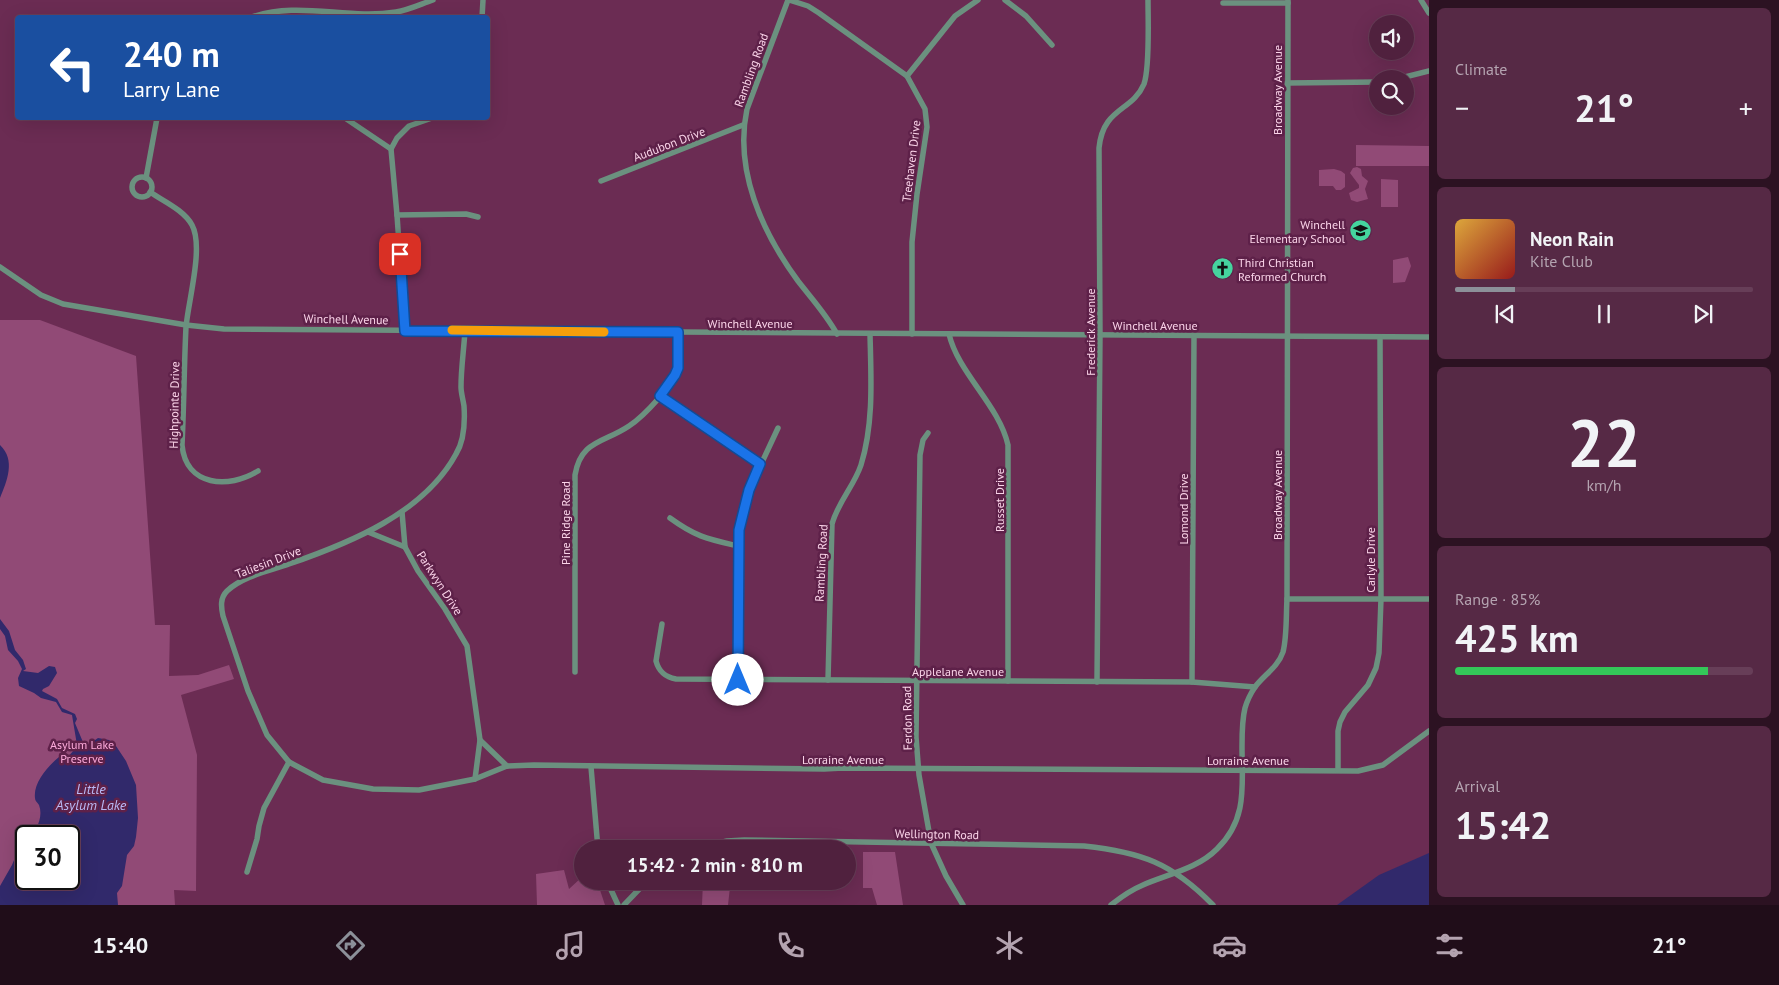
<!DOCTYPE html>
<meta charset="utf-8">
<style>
body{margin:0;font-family:"PT Sans",sans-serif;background:#562945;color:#f1f3f6;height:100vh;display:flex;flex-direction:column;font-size:19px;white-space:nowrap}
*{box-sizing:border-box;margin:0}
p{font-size:16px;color:#b4a3b0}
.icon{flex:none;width:28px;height:28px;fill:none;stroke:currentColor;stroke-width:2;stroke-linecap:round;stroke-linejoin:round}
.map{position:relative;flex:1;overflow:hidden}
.panel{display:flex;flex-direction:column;gap:8px;padding:8px;background:#2c1222;width:350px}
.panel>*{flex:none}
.banner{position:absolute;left:15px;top:15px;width:475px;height:105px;border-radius:5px;box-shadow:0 5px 20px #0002,0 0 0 1px #673e58;background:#1a4fa0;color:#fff;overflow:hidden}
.tools{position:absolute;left:1369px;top:15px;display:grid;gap:10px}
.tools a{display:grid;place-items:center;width:45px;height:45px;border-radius:50%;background:#50213e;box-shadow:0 5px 20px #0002,0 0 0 1px #673e58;font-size:25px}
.speed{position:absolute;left:15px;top:825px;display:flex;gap:10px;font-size:25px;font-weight:700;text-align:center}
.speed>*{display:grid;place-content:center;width:65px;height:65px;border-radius:50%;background:#50213e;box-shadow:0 5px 20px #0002,0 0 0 1px #673e58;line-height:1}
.speed .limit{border:2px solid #111;border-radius:8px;background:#fff;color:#111}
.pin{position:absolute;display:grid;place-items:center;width:42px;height:42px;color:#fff;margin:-21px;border-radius:10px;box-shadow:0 2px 8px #0006}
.me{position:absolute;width:55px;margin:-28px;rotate:0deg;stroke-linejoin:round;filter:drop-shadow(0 0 4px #0008)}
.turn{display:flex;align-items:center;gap:18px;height:105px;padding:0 25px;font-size:22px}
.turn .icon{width:65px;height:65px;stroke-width:2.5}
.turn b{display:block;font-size:35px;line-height:42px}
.big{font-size:38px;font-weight:700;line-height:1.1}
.panel .tile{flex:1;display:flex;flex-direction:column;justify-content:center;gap:8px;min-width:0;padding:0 18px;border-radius:8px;background:#562945}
.panel .dial{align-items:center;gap:0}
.dial b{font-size:65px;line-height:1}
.song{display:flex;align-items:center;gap:15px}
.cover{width:60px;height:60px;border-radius:8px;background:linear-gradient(135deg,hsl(40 70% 55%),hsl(0 70% 35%))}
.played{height:5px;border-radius:2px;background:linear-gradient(90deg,#8c9099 20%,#673e58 20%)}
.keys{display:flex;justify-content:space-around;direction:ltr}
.heat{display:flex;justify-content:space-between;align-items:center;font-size:28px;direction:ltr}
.charge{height:8px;border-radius:4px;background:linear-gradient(90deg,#34c759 85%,#673e58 0)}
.trip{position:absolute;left:574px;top:840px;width:282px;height:50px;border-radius:25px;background:#50213e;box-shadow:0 5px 20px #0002,0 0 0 1px #673e58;font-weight:700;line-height:50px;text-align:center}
.dock{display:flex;height:80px;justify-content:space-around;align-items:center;background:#200d19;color:#b4a3b0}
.dock .icon{width:35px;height:35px}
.dock .selected{color:#8c9099}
.dock b{font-size:22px;color:#f1f3f6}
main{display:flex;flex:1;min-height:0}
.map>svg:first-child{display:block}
.green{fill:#914a76;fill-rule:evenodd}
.water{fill:#31296b}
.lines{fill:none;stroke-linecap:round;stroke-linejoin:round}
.minor{stroke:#6b917f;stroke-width:5.5}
.route-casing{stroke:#114b97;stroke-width:12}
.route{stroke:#1a73e8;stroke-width:9}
.slow{stroke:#f59e0b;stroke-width:9}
.labels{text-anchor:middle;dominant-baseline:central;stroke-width:5;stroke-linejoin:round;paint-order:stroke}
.street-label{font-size:12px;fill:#fbd4e9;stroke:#5e2149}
.poi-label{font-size:12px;fill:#fbd4e9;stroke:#5e2149;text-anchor:end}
.park-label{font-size:12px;fill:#fdabdb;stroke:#5e2149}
.water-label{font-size:14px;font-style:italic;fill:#b9baf6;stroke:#5e2149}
</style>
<main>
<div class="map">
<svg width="1429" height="905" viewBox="0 0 1429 905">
<rect width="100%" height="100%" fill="#6b2c53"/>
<g class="green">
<path d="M1356 145 1429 146V166H1356Z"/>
<path d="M1357 167 1361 169 1362 176 1368 181 1365 189 1368 199 1357 202 1351 200 1349 193 1359 188V185L1350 173 1353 168Z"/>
<path d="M1334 169 1341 171 1345 174V187L1341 190H1336L1333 186H1319V170Z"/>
<path d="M1381 179 1398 180V207H1381Z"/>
<path d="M1408 257 1411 266 1405 282 1393 283V260Z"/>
<path d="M0 320H40L136 356 155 625H170L169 676 198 675 229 665 234 679 181 695 197 755 196 891 174 890 175 905H0ZM26 836H69V879H26Z"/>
<path d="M863 852H895L903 905H877L872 888H863Z"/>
<path d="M564 870 569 889 582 877V881H597L605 905H537L536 874Z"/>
<path d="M703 881H748V888L730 887 728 905H702Z"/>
</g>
<g class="water">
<path d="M0 445C16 460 7 481 0 498Z"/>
<path d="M0 619 9 631 15 650 23 660 26 669 23 671 38 673 49 666 55 667 57 673 49 686 43 689 42 691 57 699 62 708 75 714 77 719 75 723 85 747 98 738 109 740 116 746 126 761 136 785 138 818 136 837 134 846 127 855 122 886 117 893 118 905H0V886L12 865 16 855 26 850V879H69V836H40L36 829C40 821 42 813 39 805 37 802 35 801 35 798 33 783 48 766 59 757L67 758 74 750 78 751 72 715 62 712 56 702 41 698 34 693 19 686 18 678 22 669 18 661 8 650 5 636 0 629Z"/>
<path d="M1429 853V905H1337L1379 875Z"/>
</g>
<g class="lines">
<g class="minor">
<path d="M788 0 747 109C734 170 762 232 798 281 812 299 826 314 837 334"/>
<path d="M789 0 808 6 819 13 907 76 925 109 927 127 917 194 912 242V334"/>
<path d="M1005 0 1026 16 1052 45"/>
<path d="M1421 0 1429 13"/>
<path d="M1223 3H1288"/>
<path d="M249 18C299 0 345 20 396 12 409 10 421 4 433 0"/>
<path d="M482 18 483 0"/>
<path d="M907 76 955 16 978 0"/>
<path d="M1397 79 1429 71"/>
<path d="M1287 83 1378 82"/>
<path d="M345 118 391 149"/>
<circle cx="142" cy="187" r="10"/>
<path d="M146 178 157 118"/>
<path d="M601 181 743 125"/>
<path d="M150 192C163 201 184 210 192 225 204 247 188 302 186 327 184 366 184 406 182 445 186 487 229 489 258 471"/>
<path d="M397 215 466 214 478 217"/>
<path d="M0 267 41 295 63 304 186 325 224 329 1429 337"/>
<path d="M465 330C464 349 461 368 461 387 461 393 463 399 464 406 465 421 464 441 456 454 424 513 350 543 289 564 269 571 243 576 227 591 220 598 221 607 223 616L248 691 267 735 289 762 323 780 373 789 419 790 475 779 507 766 534 765 824 769 843 768 1358 771 1383 765 1429 731"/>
<path d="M405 331 397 215 391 149 397 138 409 126 432 118"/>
<path d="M949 334C958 373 999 405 1008 445V681"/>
<path d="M660 396 760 464"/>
<path d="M928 433 923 440 920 455 916 737 919 775 931 843 946 876 963 905"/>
<path d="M402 512 405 547 418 571 445 609 467 646 480 740 507 766"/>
<path d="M670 518C696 537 708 539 738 546"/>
<path d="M368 532 405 547"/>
<path d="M1287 599H1429"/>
<path d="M662 624 656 661C659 672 665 677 676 679L1192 682 1255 687"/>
<path d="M575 672V475C581 440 604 443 629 426 643 417 675 384 678 367 680 356 678 343 678 332"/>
<path d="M738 679 739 530 749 490 778 428"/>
<path d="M828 680 832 524C838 502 854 486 861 465 874 423 871 377 870 334"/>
<path d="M1097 682 1100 335 1099 148C1103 107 1132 112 1144 84 1150 67 1148 20 1148 0"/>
<path d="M1192 682 1194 336"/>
<path d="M591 767 598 849"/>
<path d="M1338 770V731L1340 722 1345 712 1368 685 1376 668 1379 653 1381 599 1380 337"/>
<path d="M475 779 480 740"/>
<path d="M694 849 727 841 744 840 1084 846C1141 852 1172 863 1213 905"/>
<path d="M247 872 257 839 259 826 264 808 289 762"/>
<path d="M607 881 618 905"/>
<path d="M624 905 647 881"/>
<path d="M1111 905C1121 897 1131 890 1143 885 1168 874 1197 869 1217 849 1248 819 1242 785 1242 746 1242 733 1242 720 1245 708 1247 701 1251 693 1255 687 1264 675 1278 667 1283 652 1287 637 1286 614 1287 599L1288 0"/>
</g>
</g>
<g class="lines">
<defs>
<path id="route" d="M400 254 405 331 678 332V368L675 375 660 396 760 464 749 490 739 530 738 680"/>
</defs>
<use href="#route" class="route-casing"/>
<use href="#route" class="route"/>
<path class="slow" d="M452 330 604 332"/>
</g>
<defs>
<symbol id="school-disc" viewBox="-11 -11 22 22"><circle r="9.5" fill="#45d49e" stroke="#5e2149"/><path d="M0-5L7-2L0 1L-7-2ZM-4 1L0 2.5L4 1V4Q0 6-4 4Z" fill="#111"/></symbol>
<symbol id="church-disc" viewBox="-11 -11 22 22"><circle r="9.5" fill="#45d49e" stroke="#5e2149"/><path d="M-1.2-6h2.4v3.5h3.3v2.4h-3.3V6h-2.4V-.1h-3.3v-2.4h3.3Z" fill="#111"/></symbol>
</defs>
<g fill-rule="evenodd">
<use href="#school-disc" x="1348" y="218" width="25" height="25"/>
<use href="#church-disc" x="1210" y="256" width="25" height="25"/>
</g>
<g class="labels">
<g class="street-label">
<text transform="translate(751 70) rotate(-70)">Rambling Road</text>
<text transform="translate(1277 90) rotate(-90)">Broadway Avenue</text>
<text transform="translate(669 144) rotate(-21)">Audubon Drive</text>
<text transform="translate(911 161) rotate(-83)">Treehaven Drive</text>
<text transform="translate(346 319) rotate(1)">Winchell Avenue</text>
<text x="750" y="323">Winchell Avenue</text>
<text x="1155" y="325">Winchell Avenue</text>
<text transform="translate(1090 332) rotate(-90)">Frederick Avenue</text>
<text transform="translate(174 405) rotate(-89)">Highpointe Drive</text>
<text transform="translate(1277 495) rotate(-90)">Broadway Avenue</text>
<text transform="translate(999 500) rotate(-90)">Russet Drive</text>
<text transform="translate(1183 509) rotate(-90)">Lomond Drive</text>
<text transform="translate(565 523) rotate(-90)">Pine Ridge Road</text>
<text transform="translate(1370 560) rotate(-90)">Carlyle Drive</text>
<text transform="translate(268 562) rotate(-21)">Taliesin Drive</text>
<text transform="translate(821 563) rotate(-87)">Rambling Road</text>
<text transform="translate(440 583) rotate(57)">Parkwyn Drive</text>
<text x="958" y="671">Applelane Avenue</text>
<text transform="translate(907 718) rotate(-91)">Ferdon Road</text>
<text x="843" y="759">Lorraine Avenue</text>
<text x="1248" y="760">Lorraine Avenue</text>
<text transform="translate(937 834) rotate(1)">Wellington Road</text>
</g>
<g class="poi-label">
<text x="1345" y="224">Winchell<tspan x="1345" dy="14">Elementary School</tspan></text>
<text x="1238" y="262" text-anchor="start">Third Christian<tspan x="1238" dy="14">Reformed Church</tspan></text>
</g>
<g class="park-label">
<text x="82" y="744">Asylum Lake<tspan x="82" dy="14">Preserve</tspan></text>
</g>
<g class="water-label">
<text x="91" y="789">Little<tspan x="91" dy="16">Asylum Lake</tspan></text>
</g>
</g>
</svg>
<div class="tools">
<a><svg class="icon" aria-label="sound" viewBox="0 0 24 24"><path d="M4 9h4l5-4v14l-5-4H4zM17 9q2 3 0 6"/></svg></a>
<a><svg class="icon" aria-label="search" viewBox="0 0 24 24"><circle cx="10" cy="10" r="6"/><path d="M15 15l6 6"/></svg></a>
</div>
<div class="speed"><div class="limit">30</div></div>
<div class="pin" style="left:400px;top:254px;background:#d93025"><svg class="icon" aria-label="arrive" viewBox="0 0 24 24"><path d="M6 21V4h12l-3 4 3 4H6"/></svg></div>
<svg class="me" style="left:738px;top:680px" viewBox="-20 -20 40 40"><circle r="19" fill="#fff"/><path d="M0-13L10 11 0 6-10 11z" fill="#1a73e8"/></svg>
<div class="trip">15:42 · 2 min · 810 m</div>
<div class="banner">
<div class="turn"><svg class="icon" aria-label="left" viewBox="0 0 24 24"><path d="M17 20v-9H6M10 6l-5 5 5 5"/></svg><div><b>240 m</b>Larry Lane</div></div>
</div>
</div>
<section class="panel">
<div class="tile"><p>Climate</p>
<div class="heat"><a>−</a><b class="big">21°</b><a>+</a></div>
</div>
<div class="tile">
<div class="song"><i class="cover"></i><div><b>Neon Rain</b><p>Kite Club</p></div></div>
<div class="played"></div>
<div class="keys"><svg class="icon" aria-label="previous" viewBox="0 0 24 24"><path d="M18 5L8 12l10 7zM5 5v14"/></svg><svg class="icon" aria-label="pause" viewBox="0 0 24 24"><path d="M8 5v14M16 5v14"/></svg><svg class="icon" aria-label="next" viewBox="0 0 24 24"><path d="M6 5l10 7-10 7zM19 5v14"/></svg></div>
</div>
<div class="tile dial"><b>22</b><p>km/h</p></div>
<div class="tile"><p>Range · 85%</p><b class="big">425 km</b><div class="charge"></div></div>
<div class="tile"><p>Arrival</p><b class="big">15:42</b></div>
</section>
</main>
<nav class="dock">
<b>15:40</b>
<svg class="icon selected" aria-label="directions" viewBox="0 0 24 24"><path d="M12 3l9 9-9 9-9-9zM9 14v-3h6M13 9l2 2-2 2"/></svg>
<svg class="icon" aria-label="music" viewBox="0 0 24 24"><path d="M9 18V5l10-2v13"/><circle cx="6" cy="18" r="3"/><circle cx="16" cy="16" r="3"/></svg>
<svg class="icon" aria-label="phone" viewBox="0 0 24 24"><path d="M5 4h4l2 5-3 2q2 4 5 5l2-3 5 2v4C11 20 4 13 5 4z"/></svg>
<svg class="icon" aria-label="climate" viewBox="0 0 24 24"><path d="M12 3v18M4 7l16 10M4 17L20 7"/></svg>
<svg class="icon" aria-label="car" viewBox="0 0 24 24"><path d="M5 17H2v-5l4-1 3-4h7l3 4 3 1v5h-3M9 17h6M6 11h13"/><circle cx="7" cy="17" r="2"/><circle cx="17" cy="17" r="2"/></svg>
<svg class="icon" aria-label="filters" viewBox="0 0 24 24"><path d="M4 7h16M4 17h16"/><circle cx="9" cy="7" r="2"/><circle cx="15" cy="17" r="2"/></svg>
<b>21°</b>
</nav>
